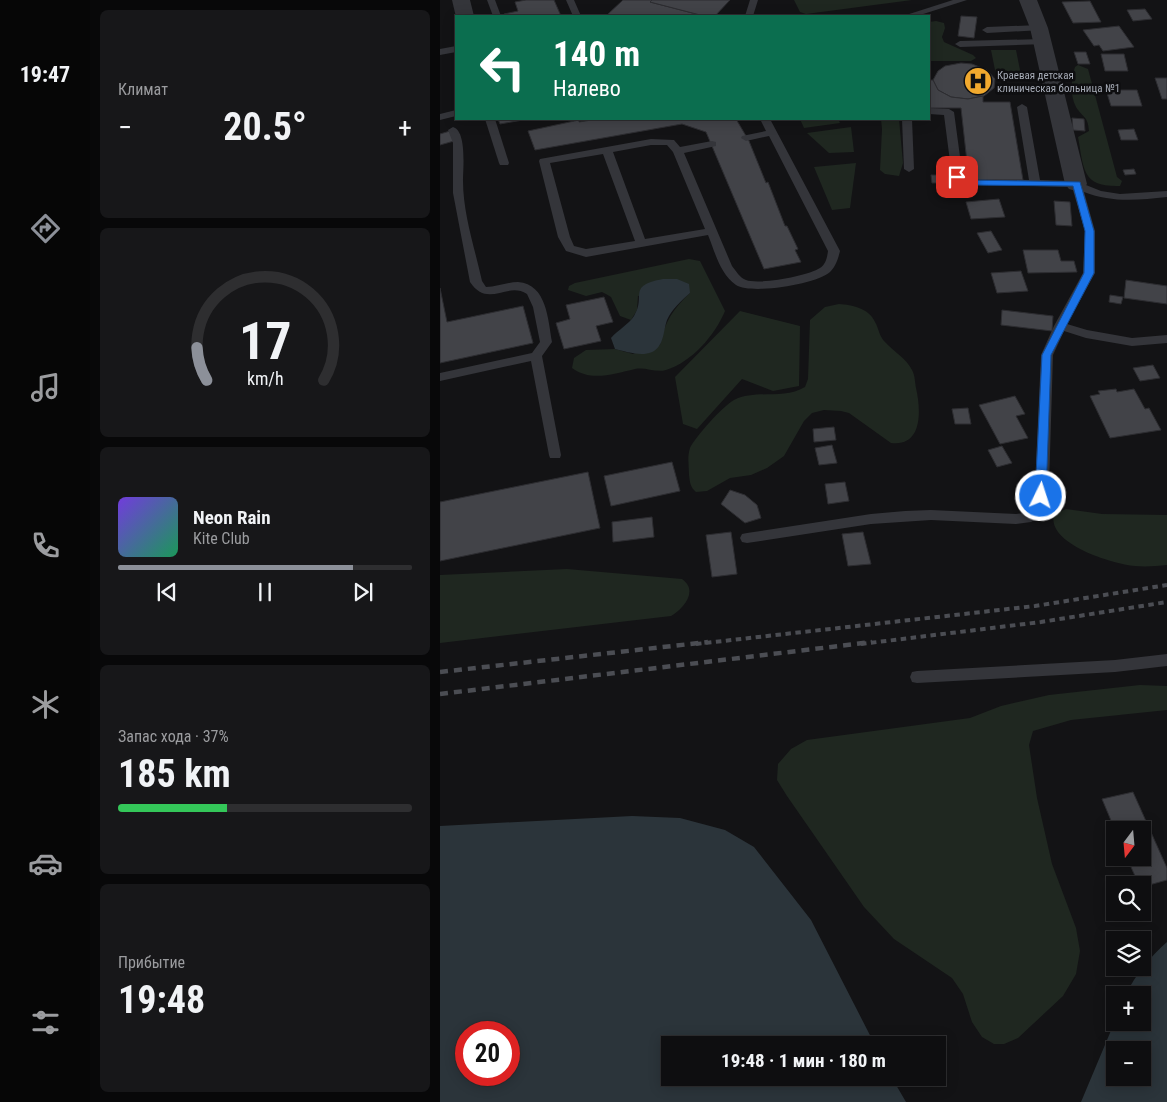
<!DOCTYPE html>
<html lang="ru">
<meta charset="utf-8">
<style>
body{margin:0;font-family:"Roboto Condensed",sans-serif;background:#171719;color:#f1f3f6;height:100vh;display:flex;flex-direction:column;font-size:19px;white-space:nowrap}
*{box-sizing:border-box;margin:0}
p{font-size:16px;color:#9b9c9f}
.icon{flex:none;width:28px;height:28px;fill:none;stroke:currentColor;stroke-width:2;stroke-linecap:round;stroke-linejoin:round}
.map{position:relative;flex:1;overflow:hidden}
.panel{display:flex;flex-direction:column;gap:10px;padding:10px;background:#080809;width:350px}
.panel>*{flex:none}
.hud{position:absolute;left:15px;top:15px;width:475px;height:105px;border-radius:0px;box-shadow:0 2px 12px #0003,0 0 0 1px #2e2e30;background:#0b6e4f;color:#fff;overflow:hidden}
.needle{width:32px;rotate:196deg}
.fabs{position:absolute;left:666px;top:821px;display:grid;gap:10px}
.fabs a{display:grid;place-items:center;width:45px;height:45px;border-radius:0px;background:#0e0e10;box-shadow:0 2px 12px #0003,0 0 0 1px #2e2e30;font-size:25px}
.speed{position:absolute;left:15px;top:1021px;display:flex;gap:10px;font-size:25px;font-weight:700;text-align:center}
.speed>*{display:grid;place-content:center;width:65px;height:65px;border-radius:50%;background:#0e0e10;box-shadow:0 2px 12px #0003,0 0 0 1px #2e2e30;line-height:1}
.speed .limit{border:8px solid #d22;background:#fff;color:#111}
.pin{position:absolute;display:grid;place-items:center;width:42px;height:42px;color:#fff;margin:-21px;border-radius:10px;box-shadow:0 2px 8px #0006}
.me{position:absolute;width:55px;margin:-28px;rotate:4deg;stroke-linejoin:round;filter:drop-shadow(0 0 4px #0008)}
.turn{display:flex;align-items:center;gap:18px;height:105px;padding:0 15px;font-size:22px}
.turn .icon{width:65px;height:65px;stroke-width:2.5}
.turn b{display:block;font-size:35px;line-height:42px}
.big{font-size:38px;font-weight:700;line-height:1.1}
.panel .widget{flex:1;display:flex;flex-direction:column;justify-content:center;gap:8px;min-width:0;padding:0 18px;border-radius:8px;background:#171719}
.panel .dial{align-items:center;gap:0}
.dial svg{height:130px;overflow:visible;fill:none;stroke:#2e2e30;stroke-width:7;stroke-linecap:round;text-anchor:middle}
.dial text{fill:#f1f3f6;stroke:none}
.song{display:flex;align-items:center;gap:15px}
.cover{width:60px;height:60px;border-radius:8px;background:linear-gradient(135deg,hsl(260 70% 55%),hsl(150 70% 35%))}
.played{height:5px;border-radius:2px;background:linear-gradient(90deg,#8c9099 80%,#2e2e30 80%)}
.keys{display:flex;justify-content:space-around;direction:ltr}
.heat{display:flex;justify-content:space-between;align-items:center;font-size:28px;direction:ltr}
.charge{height:8px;border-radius:4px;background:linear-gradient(90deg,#34c759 37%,#2e2e30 0)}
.trip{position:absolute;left:221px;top:1036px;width:285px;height:50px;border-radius:0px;background:#0e0e10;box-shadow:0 2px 12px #0003,0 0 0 1px #2e2e30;font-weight:700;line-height:50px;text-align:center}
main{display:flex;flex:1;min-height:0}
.dock{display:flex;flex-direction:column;width:90px;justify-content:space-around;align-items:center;background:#060606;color:#9b9c9f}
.dock .icon{width:35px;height:35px}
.dock .selected{color:#8c9099}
.dock b{font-size:22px;color:#f1f3f6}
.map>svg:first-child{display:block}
.green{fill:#1f2720}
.water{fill:#2b343a;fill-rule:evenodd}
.building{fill:#424348;stroke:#2d2d31}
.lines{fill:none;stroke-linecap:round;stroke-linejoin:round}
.lane{fill:#34353a;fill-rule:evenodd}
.street{fill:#34353a;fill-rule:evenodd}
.rail-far1{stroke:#4b4d53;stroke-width:4;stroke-dasharray:5.5 4.5;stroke-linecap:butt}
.rail{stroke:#4b4d53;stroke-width:4.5;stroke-dasharray:8 6;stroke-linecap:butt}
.route{fill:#1a73e8;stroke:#114b97}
.labels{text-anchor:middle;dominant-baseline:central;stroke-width:5;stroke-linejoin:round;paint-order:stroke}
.far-poi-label{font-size:11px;fill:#a5aab5;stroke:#0e0e10;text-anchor:start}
</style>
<main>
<nav class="dock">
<b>19:47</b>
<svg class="icon selected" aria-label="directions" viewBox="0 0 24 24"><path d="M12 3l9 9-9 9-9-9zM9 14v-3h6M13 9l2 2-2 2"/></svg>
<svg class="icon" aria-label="music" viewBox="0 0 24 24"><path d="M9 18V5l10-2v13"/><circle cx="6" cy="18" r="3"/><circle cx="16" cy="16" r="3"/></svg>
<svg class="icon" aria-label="phone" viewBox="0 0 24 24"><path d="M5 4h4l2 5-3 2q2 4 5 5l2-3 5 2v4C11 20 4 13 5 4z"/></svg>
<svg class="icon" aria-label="climate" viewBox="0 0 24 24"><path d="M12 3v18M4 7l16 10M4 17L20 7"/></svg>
<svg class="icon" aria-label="car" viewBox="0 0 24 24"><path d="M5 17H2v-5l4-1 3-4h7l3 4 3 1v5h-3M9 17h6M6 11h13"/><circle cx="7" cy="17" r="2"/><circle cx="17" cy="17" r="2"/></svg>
<svg class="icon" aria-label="filters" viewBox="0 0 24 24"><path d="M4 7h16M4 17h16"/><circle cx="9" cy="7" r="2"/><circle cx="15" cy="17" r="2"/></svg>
</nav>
<section class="panel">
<div class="widget"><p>Климат</p>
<div class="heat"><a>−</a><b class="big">20.5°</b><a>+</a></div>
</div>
<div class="widget dial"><svg viewBox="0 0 100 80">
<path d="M14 69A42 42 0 1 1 86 69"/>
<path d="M14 69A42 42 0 0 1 8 49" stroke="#8c9099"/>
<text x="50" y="56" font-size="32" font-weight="700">17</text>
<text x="50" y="72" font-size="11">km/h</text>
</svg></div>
<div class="widget">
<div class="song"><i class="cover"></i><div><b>Neon Rain</b><p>Kite Club</p></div></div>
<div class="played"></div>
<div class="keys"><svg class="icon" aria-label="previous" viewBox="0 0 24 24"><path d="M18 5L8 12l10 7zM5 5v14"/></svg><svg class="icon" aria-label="pause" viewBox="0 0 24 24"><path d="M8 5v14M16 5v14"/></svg><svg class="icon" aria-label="next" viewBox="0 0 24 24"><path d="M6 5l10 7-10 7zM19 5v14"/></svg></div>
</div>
<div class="widget"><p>Запас хода · 37%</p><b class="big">185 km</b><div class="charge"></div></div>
<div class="widget"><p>Прибытие</p><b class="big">19:48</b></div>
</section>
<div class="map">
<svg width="727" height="1102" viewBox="0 0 727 1102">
<rect width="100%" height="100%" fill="#131315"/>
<g class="green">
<path d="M354 0H472L366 14 360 12Z"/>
<path d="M496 21 504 23 505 28 502 37 504 42 533 55 536 58 531 61H489V22Z"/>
<path d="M551 50H576L581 75H556Z"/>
<path d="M638 65 648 69 677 177 682 181 680 186C642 187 644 170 638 137L649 131C648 116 643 118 636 107 630 96 631 78 635 67Z"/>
<path d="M360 119H398L400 123 364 128Z"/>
<path d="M441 119H459L463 163 459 176 445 174 440 170 442 129Z"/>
<path d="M411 127 414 152 389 153 367 133Z"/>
<path d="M416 163 410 208 392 210 374 167Z"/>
<path d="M249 259 260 261 285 311C275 335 252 362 226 370 216 373 206 367 195 369 173 374 151 382 132 368L134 358 146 350 175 349 193 354 220 345C224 322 234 308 250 293L198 296 197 310 191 320 180 316 171 297 166 294 162 292 146 296 128 290 129 286 135 283Z"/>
<path d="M399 304C412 305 429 308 435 322 439 329 439 336 445 342 453 351 466 358 472 370 475 375 475 383 476 388 481 410 483 447 451 443L409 413 401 411 384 410 372 413 364 421 344 456 327 468 311 475 290 478 267 491 256 492C250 487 250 482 249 475 249 466 247 457 250 448 256 436 282 407 294 400 316 389 343 400 365 387L368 379 370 320 385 307Z"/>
<path d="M300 311 360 326 359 386 333 391 302 379 257 429 243 424 235 377Z"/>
<path d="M626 509 662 514 727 515V565C717 566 706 567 695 566 673 564 606 544 614 514Z"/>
<path d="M127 569 242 579C259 591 243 609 231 616L0 643V575Z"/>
<path d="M700 685 727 686V710L631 720 593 731 589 745 597 798 612 864 636 928 640 951 636 974 623 996 578 1038 564 1044H554L542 1037 532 1022 523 994 512 978 454 939 424 907 347 796 337 780 338 764 351 749 367 740 530 718 561 706 609 695Z"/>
</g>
<g class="water">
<path d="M223 279H237L249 284 250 293C241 301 232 309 227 320 224 328 224 339 219 346 210 360 188 352 175 349L171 338C178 330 189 324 194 316 207 296 186 286 223 279Z"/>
<path d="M192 816 240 818 285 830 314 847 371 920 435 1045H230V1078H452L466 1102H0V826ZM26 1032H69V1075H26Z"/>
<path d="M727 942V1102H641L675 1021 702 1022V995H686C694 976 711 956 727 942ZM675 1050H702V1078H675Z"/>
</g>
<g class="building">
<path d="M86 0H114L121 16H65L64 14 78 11 75 2Z"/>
<path d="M183 0H212L210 2 264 16H176L168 14Z"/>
<path d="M212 0H290L275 16H264L210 2Z"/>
<path d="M650 1 661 22 633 23 622 2Z"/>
<path d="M705 9 712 19 693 21 687 10Z"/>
<path d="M521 16 537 17 534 38 518 36Z"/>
<path d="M679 26 694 47 663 51 659 45 654 46 643 30Z"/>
<path d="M634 52H646L650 64H638Z"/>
<path d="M661 54H684L688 71H665Z"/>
<path d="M521 63 532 64 547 70 555 79 554 88 544 96 528 99 511 97 498 90 493 80 498 71 505 66Z"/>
<path d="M715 78H727V99H722Z"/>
<path d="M489 80H493L498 90 511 97 528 99 543 96V102H570L583 180H529L521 108H489Z"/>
<path d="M666 90H697L702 106H671Z"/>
<path d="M632 118 644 119 645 131 633 130Z"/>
<path d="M58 119H82L83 120 60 124Z"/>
<path d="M158 119H296L309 141 326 183 328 182 345 226H347L358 249 355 250 361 262 324 269 266 132 242 124 95 150 88 131 139 120V122Z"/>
<path d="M694 129 698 140H681L678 130Z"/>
<path d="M10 131 14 141 0 145V134Z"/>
<path d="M694 169 696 174 685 175 683 170Z"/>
<path d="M491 175H506L508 183H492Z"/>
<path d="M559 199 565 217 531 219 526 202Z"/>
<path d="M614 201 630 202 632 226 616 225Z"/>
<path d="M551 231 562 250 548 253 537 233Z"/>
<path d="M583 250H618L621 261H634L637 272 588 273Z"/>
<path d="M581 271 588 291 557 293 551 273Z"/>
<path d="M686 280 727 286V304L684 298Z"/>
<path d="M0 288 7 322 83 306 93 343 0 363Z"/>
<path d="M670 295 683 297 681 304 669 302Z"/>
<path d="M164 297 173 322 156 326 161 341 124 349 116 323 130 319 126 305Z"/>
<path d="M562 310 613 316 612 331 561 325Z"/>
<path d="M713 365 720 378 700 381 693 368Z"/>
<path d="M676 389 677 392 694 389 705 409 709 408 721 430 670 438 650 396 660 394 658 391Z"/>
<path d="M575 396 585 414 576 416 588 438 560 444 539 405Z"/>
<path d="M528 408 531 424H515L512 409Z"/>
<path d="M394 427 396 440 374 442 373 429Z"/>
<path d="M392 445 397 463 379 465 375 448Z"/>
<path d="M562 446 572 463 557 467 548 450Z"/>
<path d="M232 462 240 491 171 506 164 476Z"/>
<path d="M148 472 160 528 0 561V502Z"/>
<path d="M405 482 409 501 388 504 385 484Z"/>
<path d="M290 490 305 495 317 505 321 518 305 523 281 504Z"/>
<path d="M212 517 214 537 173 542 172 522Z"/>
<path d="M291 532 297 574 272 577 266 535Z"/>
<path d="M423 532 431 564 408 566 402 534Z"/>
<path d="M693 792 727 868V880L702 887V885H699L687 858H702V830H675L662 799Z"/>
</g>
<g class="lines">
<g class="lane">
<path d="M47 0H55L61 16H53Z"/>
<path d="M126 0H134L141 16H133Z"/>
<path d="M310 0H318L313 16H305Z"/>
<path d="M513 0H527L477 16H463Z"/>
<path d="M599 25 602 26V30L547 33 542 30 547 27Z"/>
<path d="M603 39 606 40V44L520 47 515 44 520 41Z"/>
<path d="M16 46V52L0 55V49Z"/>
<path d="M582 104 587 107 600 180 636 181 661 191 680 194 727 191V197C698 200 672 203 644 192L655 231V273L627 324 647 330 692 338 727 335V343L692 346 646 338 624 331 613 355 609 486 603 515 591 522 576 524 491 520 431 524 307 543 302 542 300 538 302 534 307 533 431 514 465 511 491 510 576 514 584 513 592 508 595 486 601 355 614 326 643 273 645 231 632 187 516 184 512 177 504 115 489 114V108L509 109 514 112 523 179 589 180 577 107Z"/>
<path d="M16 110V116L0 120V114Z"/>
<path d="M45 119H55L69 163 68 165H60L59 163Z"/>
<path d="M320 119H330L400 251C398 259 396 266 390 272 377 284 312 295 296 285 280 274 275 252 268 235L146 257 126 251 118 237 99 161 100 159 211 139 234 140 240 147 272 141 276 142V146L244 153 292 266C296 271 300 278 306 280 319 285 368 276 380 268 386 264 387 258 388 251L329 136 306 141 301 138 302 136 326 131ZM211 145H227L233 152 265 229 205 239 173 152ZM163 154 195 241 146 249 134 246 130 237 110 163Z"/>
<path d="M462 119H472L474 169 469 172 464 169Z"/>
<path d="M13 127C27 131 23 169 23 181 23 214 35 249 42 281L46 287C57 287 68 282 78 282 107 284 108 320 112 342L102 356 121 455 120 458H110L109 455 91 361 0 381V373L92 353 100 342 93 307 87 294C67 281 48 309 30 282L13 193V143L8 130Z"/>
<path d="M727 654V666L675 672 477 683 472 682 470 677 472 672 477 671 675 660Z"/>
</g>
<g class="street">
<path d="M12 0H30L34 16 16 17Z"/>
<path d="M579 0H597L608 28 647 184 643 189 636 191 629 189 625 184 590 28Z"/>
</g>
<g class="rail-far1">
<path d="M256 644 595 606 727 585"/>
<path d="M421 644 601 622 727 602"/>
</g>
<g class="rail">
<path d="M0 672 268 642"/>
<path d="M0 694 432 642"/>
</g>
</g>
<path class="route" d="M514 175H520L523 179 528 180 640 182 654 231V273L611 355 606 496 601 500 595 496 602 355 644 273 645 231 633 186 528 185 517 183 513 177Z"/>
<defs>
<symbol id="hospital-disc" viewBox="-11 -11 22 22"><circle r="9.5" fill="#f1a92e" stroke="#0e0e10"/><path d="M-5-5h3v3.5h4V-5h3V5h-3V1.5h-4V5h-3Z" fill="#111"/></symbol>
</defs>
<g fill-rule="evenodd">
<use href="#hospital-disc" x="522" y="65" width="32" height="32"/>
</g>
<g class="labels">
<g class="far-poi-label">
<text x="557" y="75">Краевая детская<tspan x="557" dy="13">клиническая больница №1</tspan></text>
</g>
</g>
</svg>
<div class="fabs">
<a><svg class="needle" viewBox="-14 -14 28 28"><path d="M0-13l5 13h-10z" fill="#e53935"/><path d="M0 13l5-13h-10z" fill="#9b9c9f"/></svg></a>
<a><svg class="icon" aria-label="search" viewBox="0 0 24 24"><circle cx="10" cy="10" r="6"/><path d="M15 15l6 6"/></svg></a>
<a><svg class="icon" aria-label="layers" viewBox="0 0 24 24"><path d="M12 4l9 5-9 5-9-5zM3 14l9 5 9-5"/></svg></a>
<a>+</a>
<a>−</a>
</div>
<div class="speed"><div class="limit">20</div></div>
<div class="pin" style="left:517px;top:177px;background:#d93025"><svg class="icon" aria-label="arrive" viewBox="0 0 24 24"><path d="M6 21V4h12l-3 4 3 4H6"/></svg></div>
<svg class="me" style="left:601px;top:496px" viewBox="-20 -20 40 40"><circle r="17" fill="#1a73e8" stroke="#fff" stroke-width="3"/><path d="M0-11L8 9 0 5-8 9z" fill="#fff"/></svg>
<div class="trip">19:48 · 1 мин · 180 m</div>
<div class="hud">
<div class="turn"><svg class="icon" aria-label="left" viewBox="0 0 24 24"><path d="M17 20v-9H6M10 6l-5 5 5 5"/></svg><div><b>140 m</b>Налево</div></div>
</div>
</div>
</main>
